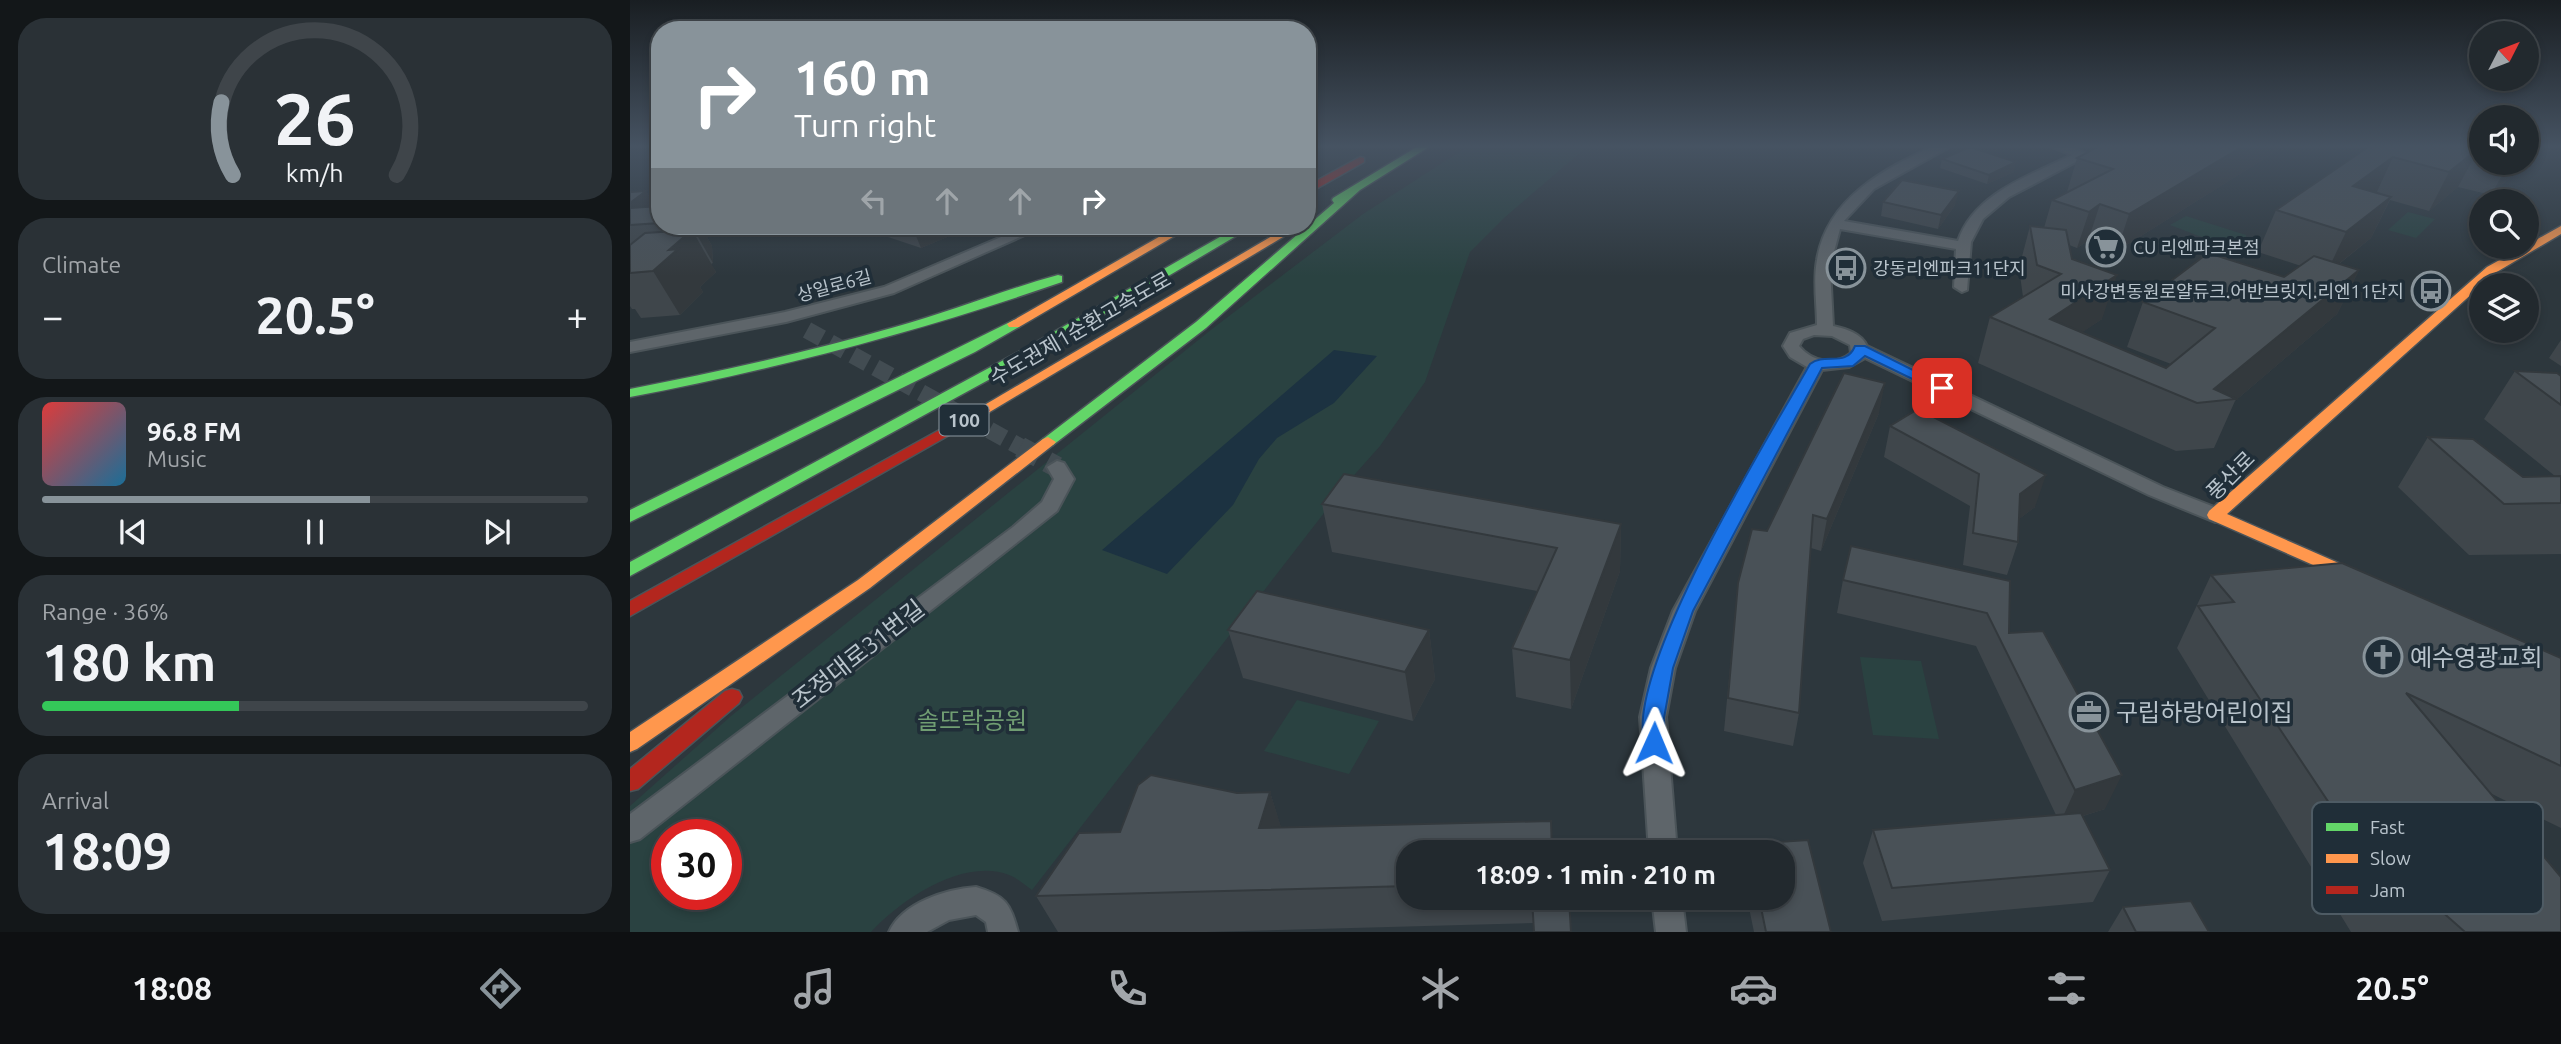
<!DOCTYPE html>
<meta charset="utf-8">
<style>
body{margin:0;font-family:Ubuntu,"Noto Sans KR",sans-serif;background:#2a3136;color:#f1f3f6;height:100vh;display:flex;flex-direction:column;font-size:26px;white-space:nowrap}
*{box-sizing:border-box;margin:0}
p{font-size:23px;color:#a2a6aa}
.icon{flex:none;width:38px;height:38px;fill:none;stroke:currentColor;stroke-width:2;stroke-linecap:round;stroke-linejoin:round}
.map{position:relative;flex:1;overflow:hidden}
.sheet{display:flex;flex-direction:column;gap:18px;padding:18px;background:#131719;width:630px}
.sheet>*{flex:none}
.guide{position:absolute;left:21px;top:21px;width:665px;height:214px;border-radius:28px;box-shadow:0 4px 10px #0003,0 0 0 2px #3f454a;background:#88939a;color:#fff;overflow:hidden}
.needle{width:46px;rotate:48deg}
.controls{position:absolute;left:1839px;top:21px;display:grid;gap:14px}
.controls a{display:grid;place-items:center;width:70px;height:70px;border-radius:50%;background:#22292e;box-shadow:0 4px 10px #0003,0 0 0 2px #3f454a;font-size:35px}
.speed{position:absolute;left:21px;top:819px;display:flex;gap:14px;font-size:35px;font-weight:700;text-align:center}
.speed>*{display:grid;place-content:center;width:91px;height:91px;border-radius:50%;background:#22292e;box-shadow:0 4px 10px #0003,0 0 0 2px #3f454a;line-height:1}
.speed .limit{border:10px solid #d22;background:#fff;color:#111}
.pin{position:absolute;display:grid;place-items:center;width:60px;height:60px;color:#fff;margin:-30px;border-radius:14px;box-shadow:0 4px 10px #0006}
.me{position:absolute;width:77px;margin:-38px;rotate:1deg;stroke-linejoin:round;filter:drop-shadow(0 0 5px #0008)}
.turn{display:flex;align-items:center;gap:24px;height:147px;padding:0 28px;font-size:32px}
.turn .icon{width:91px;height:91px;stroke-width:2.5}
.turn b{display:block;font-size:49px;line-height:60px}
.lanes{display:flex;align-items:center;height:66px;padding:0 28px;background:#0003;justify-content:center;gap:35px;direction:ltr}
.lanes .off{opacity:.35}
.big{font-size:52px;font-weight:700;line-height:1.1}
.sheet .card{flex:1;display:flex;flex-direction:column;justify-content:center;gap:10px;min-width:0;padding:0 24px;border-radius:28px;background:#2a3136}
.sheet .dial{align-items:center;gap:0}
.dial svg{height:182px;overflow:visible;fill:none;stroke:#3f454a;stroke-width:7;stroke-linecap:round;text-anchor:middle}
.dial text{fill:#f1f3f6;stroke:none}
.song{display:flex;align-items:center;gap:21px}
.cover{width:84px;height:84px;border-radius:10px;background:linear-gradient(135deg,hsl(0 70% 55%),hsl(200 70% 35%))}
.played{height:7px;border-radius:4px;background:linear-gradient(90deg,#88939a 60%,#3f454a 60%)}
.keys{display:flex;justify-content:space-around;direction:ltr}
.heat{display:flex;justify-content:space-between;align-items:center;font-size:38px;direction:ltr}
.charge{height:10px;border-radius:5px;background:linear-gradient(90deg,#34c759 36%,#3f454a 0)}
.trip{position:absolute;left:766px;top:840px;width:399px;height:70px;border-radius:28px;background:#22292e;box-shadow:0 4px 10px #0003,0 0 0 2px #3f454a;font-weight:700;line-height:70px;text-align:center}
.menu{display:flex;height:112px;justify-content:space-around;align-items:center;background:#0e1012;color:#a2a6aa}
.menu .icon{width:49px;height:49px}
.menu .on{color:#88939a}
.menu b{font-size:32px;color:#f1f3f6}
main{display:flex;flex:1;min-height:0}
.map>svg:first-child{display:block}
.green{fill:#2a4241;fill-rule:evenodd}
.water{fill:#1c3241}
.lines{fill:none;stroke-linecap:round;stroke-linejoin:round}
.street-tunnel-far1{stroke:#424c52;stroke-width:17;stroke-dasharray:17 9;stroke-linecap:butt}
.street-tunnel{stroke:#424c52;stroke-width:21;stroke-dasharray:21 10;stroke-linecap:butt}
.street-casing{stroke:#4b5459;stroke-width:4}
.fast-casing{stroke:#4b5459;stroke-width:3}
.slow-casing{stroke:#4b5459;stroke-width:3}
.jam-casing{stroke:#4b5459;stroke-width:3}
.street{fill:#5e656a;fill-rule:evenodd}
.fast{fill:#63d668;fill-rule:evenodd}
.slow{fill:#ff974d;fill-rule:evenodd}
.jam{fill:#b3261e;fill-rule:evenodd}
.wall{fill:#3f464b}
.shaded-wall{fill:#33393d}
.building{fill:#495157;stroke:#33393d;stroke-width:2}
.route{fill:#1a73e8;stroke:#114b97;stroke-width:2}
.labels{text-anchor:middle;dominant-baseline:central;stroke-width:7;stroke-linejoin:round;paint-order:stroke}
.far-poi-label{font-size:18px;fill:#b9c4cc;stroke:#202e38;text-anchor:start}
.far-street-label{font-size:18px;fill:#b9c4cc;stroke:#202e38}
.shield{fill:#202e38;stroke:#8b97a0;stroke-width:2}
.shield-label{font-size:19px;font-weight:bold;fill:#b9c4cc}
.street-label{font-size:21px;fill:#b9c4cc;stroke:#202e38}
.near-street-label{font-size:24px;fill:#b9c4cc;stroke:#202e38}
.near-poi-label{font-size:24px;fill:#b9c4cc;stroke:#202e38;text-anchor:start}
.near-park-label{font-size:24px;fill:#709d72;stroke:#202e38}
.key{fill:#202e38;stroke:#4e5b64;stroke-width:2}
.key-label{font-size:19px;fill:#b9c4cc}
</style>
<main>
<section class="sheet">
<div class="card dial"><svg viewBox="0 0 100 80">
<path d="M14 69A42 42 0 1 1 86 69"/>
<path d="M14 69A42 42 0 0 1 9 37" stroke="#88939a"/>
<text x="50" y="56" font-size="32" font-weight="700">26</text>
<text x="50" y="72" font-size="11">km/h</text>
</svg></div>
<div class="card"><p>Climate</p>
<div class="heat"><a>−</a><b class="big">20.5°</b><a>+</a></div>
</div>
<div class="card">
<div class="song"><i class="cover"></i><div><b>96.8 FM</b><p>Music</p></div></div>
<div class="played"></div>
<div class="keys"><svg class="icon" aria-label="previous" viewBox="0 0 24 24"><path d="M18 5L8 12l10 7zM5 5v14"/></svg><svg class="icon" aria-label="pause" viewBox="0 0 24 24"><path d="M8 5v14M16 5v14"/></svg><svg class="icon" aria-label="next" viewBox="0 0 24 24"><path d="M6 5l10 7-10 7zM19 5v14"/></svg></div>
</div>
<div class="card"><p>Range · 36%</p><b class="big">180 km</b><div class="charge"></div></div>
<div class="card"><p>Arrival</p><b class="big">18:09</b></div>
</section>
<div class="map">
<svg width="1931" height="932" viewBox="0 0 1931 932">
<rect width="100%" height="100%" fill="#2d373d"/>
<g class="green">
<path d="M840 145H959L874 218 840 252 795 382 750 446 718 482 402 890C395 885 387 878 379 875 334 857 270 900 241 932H0V806L101 716 582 329 733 214ZM37 835H96V894H37Z"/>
<path d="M1778 212 1805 219 1786 238 1758 230Z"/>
<path d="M1556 216 1616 235V241C1592 249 1563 233 1540 225Z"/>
<path d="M1230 657 1291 661 1309 739 1243 735Z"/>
<path d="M667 700 749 721 719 774 634 751Z"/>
</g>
<path class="water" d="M704 350 747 356 704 403 647 438 629 459 603 505 537 574 472 550Z"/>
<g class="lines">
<path class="street-tunnel-far1" d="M177 330 394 449"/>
<path class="street-tunnel" d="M390 447 427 467"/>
<defs>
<g id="street">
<path d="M1306 145H1323L1244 189 1214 221 1328 241C1344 193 1401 175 1442 155L1417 145H1436L1459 155 1379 197 1353 219 1341 242 1337 290 1332 292 1324 287 1326 249 1210 229 1200 267 1203 326C1216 329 1231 333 1237 346L1533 487 1592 510 1595 515 1585 522 1519 495 1235 358 1219 367 1192 370 1065 611 1045 668 1036 717 1047 852H1019L1010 717 1021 668 1043 611 1177 367 1160 357 1153 346 1160 333 1187 325C1187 304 1183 281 1187 260 1197 198 1254 169 1306 145ZM1184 335 1202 336 1220 345 1221 353C1205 366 1182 362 1169 346L1173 339Z"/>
<path d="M397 226H415L264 293 156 322 0 352V342L155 312 254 287Z"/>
<path d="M427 461 434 463 444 479 427 511 10 839 0 842V814L383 527 412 502 424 479 417 467Z"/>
<path d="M346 887C376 896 380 903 388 932H358L356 922 346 915 319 920 297 932H259C272 903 316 889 346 887Z"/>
<path d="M1022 898H1052L1056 932H1026Z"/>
</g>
<g id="fast">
<path d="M790 145H802L730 190 576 328 423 445H413L410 442 413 439 566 322 704 203 702 200 703 198Z"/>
<path d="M609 226H623L406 354 0 576V562L396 348Z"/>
<path d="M428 275 432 276V282C291 331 147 369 0 397V389C89 372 178 352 265 327 320 312 373 290 428 275Z"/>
<path d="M384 320 389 321V327L345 352 0 522V510Z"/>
</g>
<g id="slow">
<path d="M548 226 560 227 389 327H379L377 324Z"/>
<path d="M1931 226V234L1865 273 1597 514 1736 575 1739 579 1736 583H1724L1579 519 1577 515 1579 511 1857 267Z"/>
<path d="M649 232 655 235 653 237 358 413 353 414 346 410Z"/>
<path d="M418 437 426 442 423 445 240 588 7 749 0 752V732L228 580 413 439Z"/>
</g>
<g id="jam">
<path d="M730 157 734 158V162L677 194V186Z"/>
<path d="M353 406 360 410 358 413 0 616V601Z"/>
<path d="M102 689 109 691 112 697 109 703 8 789 0 791V769L95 691Z"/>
</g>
</defs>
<use href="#street" class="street-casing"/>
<use href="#fast" class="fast-casing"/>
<use href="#slow" class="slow-casing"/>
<use href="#jam" class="jam-casing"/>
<use href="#street" class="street"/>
<use href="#fast" class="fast"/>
<use href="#slow" class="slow"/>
<use href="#jam" class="jam"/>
</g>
<g class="wall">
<path d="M1459 145H1656L1487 251 1458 241 1447 248 1439 245 1442 259 1472 319 1452 332 1536 368 1541 364 1497 347 1513 302 1654 277 1671 266 1628 252 1646 210 1741 145H1852V163H1895L1861 195 1828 187 1799 211 1760 200 1741 238 1709 264 1729 270 1707 314 1605 401 1584 448 1546 451 1348 363 1360 317 1393 297 1389 268 1400 226 1414 228 1422 200 1437 192 1447 158 1467 148Z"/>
<path d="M1312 159 1384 172 1357 184 1310 168Z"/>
<path d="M16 191 25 206H30V226H71L82 246 83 263 81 264 86 272 70 287 73 292 50 315 11 318 5 309H2L0 306V192Z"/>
<path d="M1253 202 1325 205 1308 229 1251 216Z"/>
<path d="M235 226H318L322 235 291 248 237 230Z"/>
<path d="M1931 340V366L1919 358Z"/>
<path d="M1885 371 1931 376V554L1839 555 1768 487 1798 437 1893 477 1925 476 1854 419Z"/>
<path d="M1288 409 1405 507 1389 519 1388 542 1377 575 1333 565 1340 506 1254 457 1260 426Z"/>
<path d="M1249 413 1191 551 1181 548 1169 713 1163 746 1094 731 1108 583 1137 531Z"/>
<path d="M692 504 991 524 990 571 941 709 886 697 882 648 907 591 702 552Z"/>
<path d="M1581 575 1931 658V828L1860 793 1931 932H1721L1547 648Z"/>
<path d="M1213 580 1380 581 1379 633 1475 809 1453 816 1480 870 1463 902 1252 921 1233 863 1243 830 1426 815 1346 646 1207 613Z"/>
<path d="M598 630H799L805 679 783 721 613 678Z"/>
<path d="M640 792 651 828 779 852V898H939L904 923 577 932H428L406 896 607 793Z"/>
<path d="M1178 840 1201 932H1124L1117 898H1153V852H1117L1118 844Z"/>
<path d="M1493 907 1579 932H1478Z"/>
</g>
<g class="shaded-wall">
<path d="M1615 145H1656L1487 251 1499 214Z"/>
<path d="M1897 145H1913L1897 161Z"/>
<path d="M1849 148 1828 187 1799 211 1819 172Z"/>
<path d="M1763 157 1745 196 1723 186Z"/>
<path d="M1386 162 1384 172 1357 184 1359 175Z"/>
<path d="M1879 163H1895L1861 195Z"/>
<path d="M16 191 30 214 0 220V203Z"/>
<path d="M1329 191 1325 205 1308 229 1311 215Z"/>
<path d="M1761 197 1741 238 1696 274 1716 232Z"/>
<path d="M1470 204 1458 241 1447 248 1459 212Z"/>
<path d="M62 226H71L82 246 83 263Z"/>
<path d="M282 226H318L322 235 291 248Z"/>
<path d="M62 230 86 272 70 287 73 292 50 315 23 271 39 250Z"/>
<path d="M1729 270 1707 314 1605 401 1606 399 1584 389Z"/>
<path d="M1487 275 1472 319 1431 347 1420 319Z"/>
<path d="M1255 383 1249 413 1191 551 1197 519Z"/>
<path d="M1416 475 1405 507 1380 526 1390 494Z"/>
<path d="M991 524 990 571 941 709 940 660Z"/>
<path d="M799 630 805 679 783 721 775 672Z"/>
<path d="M1492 775 1475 809 1430 823 1445 790Z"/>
<path d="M640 792 653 833 629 828Z"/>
</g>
<g class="building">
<path d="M1471 145H1615L1499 214 1470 204 1459 212 1422 200 1483 169 1447 158Z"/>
<path d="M1741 145H1852V149L1849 148 1819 172 1763 157 1723 186 1761 197 1716 232 1646 210Z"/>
<path d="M1340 147 1386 162 1359 175 1312 159Z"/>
<path d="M1272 180 1329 191 1311 215 1253 202Z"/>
<path d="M16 191 0 203V192Z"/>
<path d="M30 206V223L0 225V208Z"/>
<path d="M1400 226 1436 230 1442 259 1487 275 1420 319 1536 368 1585 328 1513 302 1578 253 1654 277 1684 256 1729 270 1584 389 1606 399 1567 403 1360 317 1431 274 1407 265Z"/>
<path d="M62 230 39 250 48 249 23 271 0 273V245L15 233Z"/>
<path d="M1885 371 1927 373 1931 376V405Z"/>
<path d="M1214 373 1255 383 1197 519 1183 515 1169 713 1098 698 1108 583 1122 529 1137 531Z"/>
<path d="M1288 409 1416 475 1390 494 1388 542 1343 533 1349 474 1260 426Z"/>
<path d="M1798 437 1843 439 1893 477 1931 476V503L1874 504Z"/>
<path d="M714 474 991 524 940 660 882 648 927 548 692 504Z"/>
<path d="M1221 546 1380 581 1379 633 1413 631 1492 775 1445 790 1357 613 1213 580Z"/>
<path d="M1712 563 1931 658V766L1776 693 1931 877V932H1835L1809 909 1769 908 1568 606 1604 602 1581 575Z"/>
<path d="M627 591 799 630 775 672 598 630Z"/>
<path d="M521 775 607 793 640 792 629 828 921 821 922 852H779V886L406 896 449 833 490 832 508 785Z"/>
<path d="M1451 813 1480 870 1262 888 1243 830Z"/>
<path d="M1178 840 1201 932H1136L1129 898H1153V852H1120L1118 844Z"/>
<path d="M902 898H939L941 932H904Z"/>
<path d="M1561 901 1579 932H1506L1493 907Z"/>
</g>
<linearGradient id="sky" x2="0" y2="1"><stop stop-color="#191e22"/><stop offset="0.53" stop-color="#465362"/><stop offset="1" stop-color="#465362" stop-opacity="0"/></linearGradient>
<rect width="1931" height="276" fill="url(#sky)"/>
<path class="route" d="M1225 346H1235L1319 388 1317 391H1307L1235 356 1223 366 1192 368 1063 611 1043 668 1034 718 1035 743 1032 750 1024 752 1017 750C984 685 1143 430 1180 364 1195 352 1216 368 1225 346Z"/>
<defs>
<symbol id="supermarket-ring" viewBox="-11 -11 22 22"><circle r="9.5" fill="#202e38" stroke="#88939a" stroke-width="1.5"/><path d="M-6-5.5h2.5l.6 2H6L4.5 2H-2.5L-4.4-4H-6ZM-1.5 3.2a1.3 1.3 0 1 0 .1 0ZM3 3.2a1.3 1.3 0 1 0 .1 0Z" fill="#88939a"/></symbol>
<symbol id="bus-ring" viewBox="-11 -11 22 22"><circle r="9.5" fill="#202e38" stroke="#88939a" stroke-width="1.5"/><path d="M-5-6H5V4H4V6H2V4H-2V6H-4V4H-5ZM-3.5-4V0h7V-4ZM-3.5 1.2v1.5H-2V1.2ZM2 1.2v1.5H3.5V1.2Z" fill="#88939a"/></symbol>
<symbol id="church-ring" viewBox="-11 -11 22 22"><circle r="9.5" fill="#202e38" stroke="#88939a" stroke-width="1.5"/><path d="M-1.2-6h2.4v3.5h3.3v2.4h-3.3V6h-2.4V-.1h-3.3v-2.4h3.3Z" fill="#88939a"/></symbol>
<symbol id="office-ring" viewBox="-11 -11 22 22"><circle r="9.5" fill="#202e38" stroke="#88939a" stroke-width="1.5"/><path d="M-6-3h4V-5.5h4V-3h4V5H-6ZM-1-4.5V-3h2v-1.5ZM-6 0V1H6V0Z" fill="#88939a"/></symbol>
</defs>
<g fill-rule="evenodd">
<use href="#supermarket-ring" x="1454" y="225" width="44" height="44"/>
<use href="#bus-ring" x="1194" y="246" width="44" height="44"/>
<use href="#bus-ring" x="1779" y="269" width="44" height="44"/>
<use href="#church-ring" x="1731" y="635" width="44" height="44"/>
<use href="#office-ring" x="1437" y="690" width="44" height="44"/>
</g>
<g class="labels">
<g class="far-poi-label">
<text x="1503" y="247">CU 리엔파크본점</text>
<text x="1243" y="268">강동리엔파크11단지</text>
<text x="1774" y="291" text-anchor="end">미사강변동원로얄듀크.어반브릿지.리엔11단지</text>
</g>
<g class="far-street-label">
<text transform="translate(204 285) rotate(-15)">상일로6길</text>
</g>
<rect class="shield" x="309.5" y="404.5" width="49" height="31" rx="5"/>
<g class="shield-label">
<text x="334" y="420">100</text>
</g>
<g class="street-label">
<text transform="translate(450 328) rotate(-30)">수도권제1순환고속도로</text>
<text transform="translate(1600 475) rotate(-45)">풍산로</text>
</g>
<g class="near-street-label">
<text transform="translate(228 654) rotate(-38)">조정대로31번길</text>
</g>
<g class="near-poi-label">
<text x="1780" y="657">예수영광교회</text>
<text x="1486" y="712">구립하랑어린이집</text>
</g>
<g class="near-park-label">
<text x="342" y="720">솔뜨락공원</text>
</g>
</g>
<rect x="1682" y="802" width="231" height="112" rx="10" class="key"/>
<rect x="1696" y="823" width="32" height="8" fill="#63d668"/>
<rect x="1696" y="854" width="32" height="9" fill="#ff974d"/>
<rect x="1696" y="886" width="32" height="8" fill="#b3261e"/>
<g class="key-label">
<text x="1740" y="834">Fast</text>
<text x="1740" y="865">Slow</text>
<text x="1740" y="897">Jam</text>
</g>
</svg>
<div class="controls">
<a><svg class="needle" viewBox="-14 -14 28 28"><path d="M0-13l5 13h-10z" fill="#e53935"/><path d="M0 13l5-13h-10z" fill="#a2a6aa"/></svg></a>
<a><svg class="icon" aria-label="sound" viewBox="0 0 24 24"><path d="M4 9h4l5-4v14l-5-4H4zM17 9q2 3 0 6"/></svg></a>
<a><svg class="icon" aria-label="search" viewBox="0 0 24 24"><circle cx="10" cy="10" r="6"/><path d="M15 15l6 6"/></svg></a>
<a><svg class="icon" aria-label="layers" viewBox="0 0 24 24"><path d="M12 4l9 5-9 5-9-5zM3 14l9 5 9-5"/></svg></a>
</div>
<div class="speed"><div class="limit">30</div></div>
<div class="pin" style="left:1312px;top:388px;background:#d93025"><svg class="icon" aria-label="arrive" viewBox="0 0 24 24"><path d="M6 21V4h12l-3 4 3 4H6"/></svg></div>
<svg class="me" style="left:1024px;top:743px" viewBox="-20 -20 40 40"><path d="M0-17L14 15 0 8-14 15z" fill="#1a73e8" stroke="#fff" stroke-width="4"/></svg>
<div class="trip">18:09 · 1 min · 210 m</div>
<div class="guide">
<div class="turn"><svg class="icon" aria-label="right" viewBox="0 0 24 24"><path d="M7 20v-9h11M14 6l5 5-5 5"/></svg><div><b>160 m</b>Turn right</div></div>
<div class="lanes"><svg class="icon off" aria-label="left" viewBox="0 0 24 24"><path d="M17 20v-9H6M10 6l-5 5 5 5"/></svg><svg class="icon off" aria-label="ahead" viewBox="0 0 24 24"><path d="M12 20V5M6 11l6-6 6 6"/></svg><svg class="icon off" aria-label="ahead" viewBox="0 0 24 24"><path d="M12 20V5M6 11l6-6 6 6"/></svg><svg class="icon" aria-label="right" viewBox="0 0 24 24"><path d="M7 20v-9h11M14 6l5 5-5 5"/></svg></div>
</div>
</div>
</main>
<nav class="menu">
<b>18:08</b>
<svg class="icon on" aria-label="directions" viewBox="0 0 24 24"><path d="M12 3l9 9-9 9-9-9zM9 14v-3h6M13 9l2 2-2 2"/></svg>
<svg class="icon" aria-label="music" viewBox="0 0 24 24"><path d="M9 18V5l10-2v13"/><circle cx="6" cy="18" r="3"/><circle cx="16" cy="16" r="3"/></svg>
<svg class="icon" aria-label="phone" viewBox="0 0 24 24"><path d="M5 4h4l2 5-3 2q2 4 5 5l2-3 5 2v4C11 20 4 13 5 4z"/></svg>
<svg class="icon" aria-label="climate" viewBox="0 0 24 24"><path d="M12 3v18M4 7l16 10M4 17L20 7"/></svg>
<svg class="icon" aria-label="car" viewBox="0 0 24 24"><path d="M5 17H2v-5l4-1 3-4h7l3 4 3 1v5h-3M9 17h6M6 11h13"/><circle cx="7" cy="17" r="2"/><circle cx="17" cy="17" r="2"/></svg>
<svg class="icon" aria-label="filters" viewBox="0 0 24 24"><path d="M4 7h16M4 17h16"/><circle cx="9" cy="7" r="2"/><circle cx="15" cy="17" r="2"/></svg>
<b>20.5°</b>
</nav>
